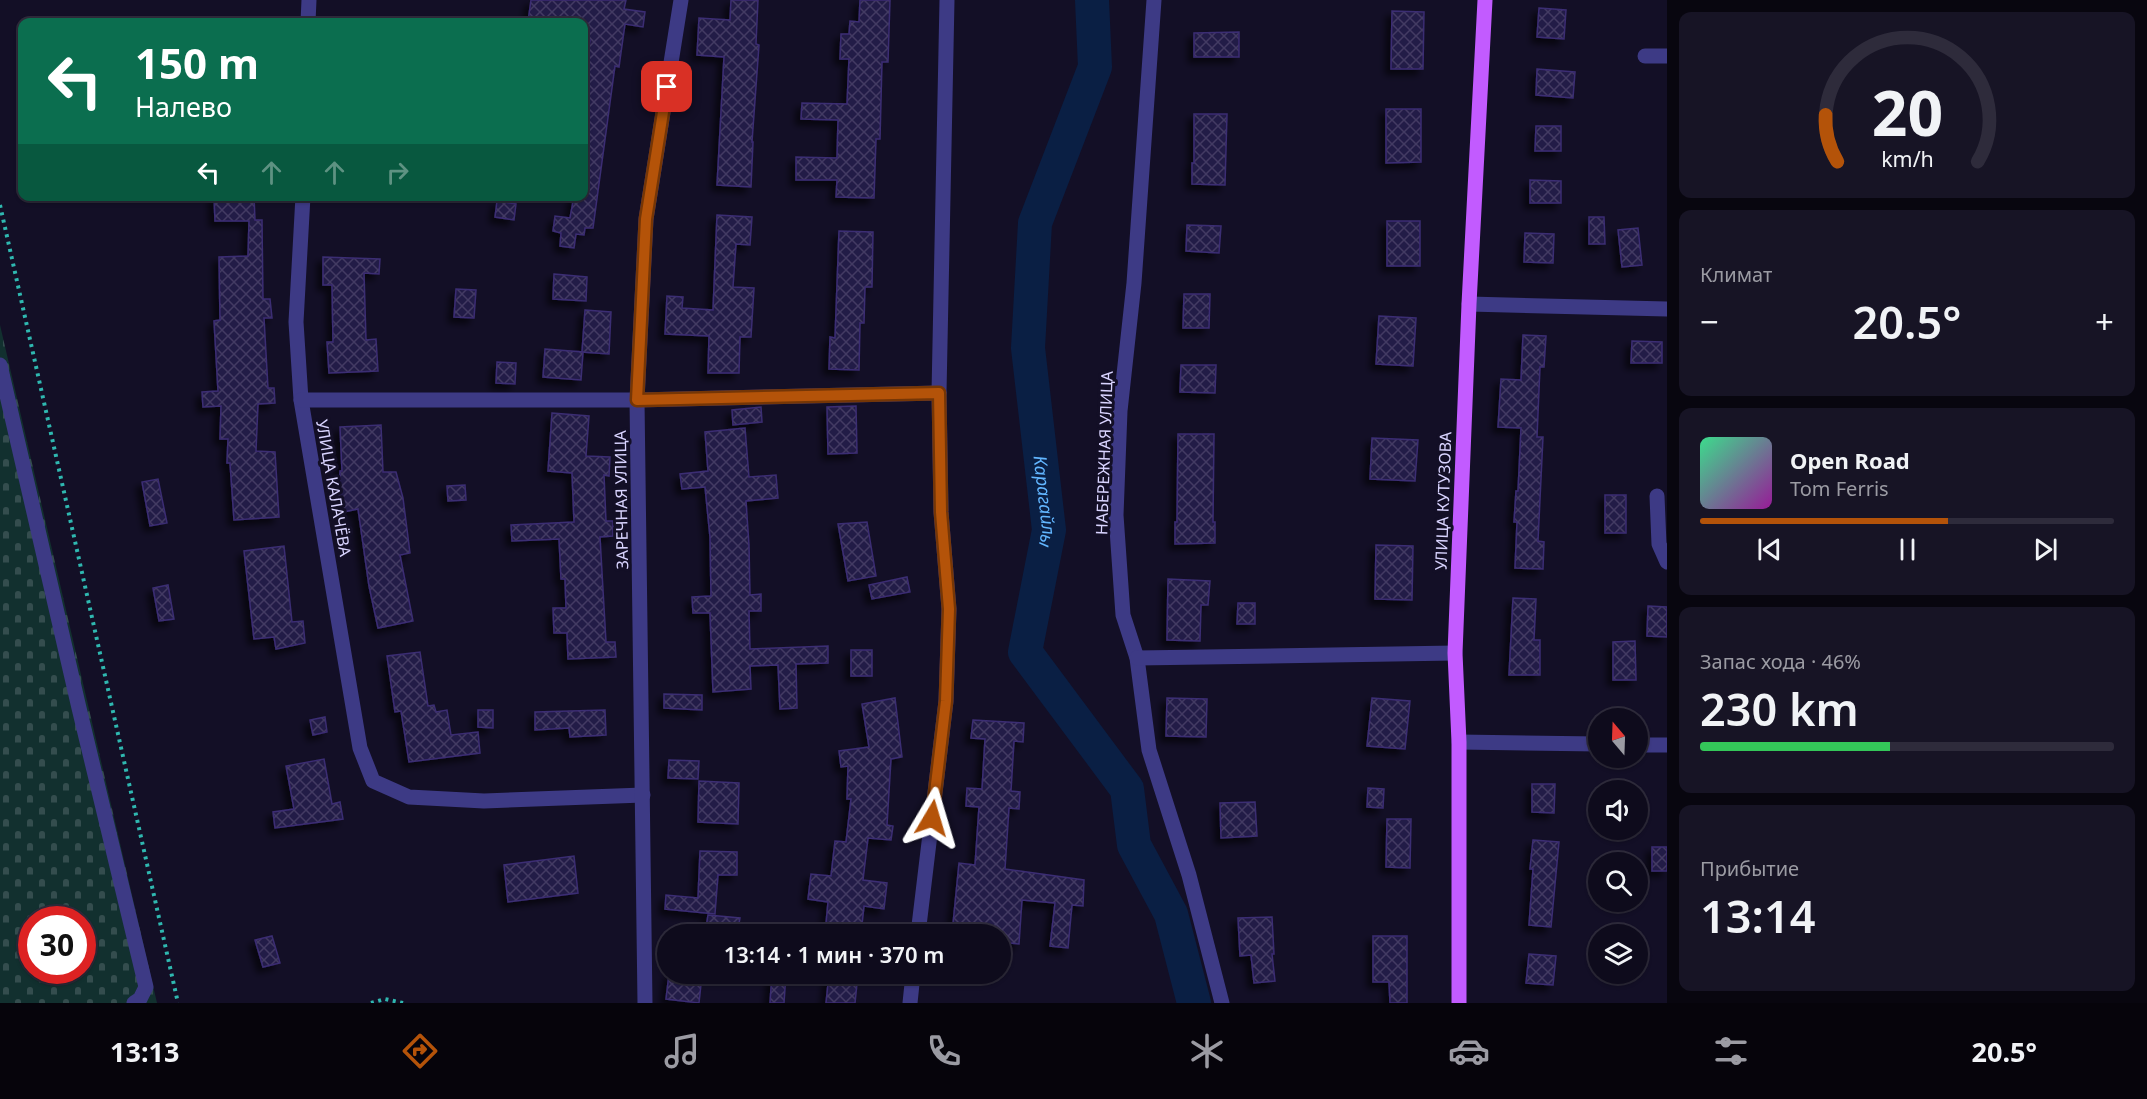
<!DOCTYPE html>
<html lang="ru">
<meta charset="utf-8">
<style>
body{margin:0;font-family:"Noto Sans",sans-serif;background:#171425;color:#f1f3f6;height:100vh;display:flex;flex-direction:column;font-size:22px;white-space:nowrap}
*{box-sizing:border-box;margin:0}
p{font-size:20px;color:#9b9ba3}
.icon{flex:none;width:33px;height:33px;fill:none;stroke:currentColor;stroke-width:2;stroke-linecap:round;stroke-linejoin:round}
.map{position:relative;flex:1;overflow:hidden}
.side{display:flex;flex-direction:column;gap:12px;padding:12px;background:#08060f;width:480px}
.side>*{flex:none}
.top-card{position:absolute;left:18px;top:18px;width:570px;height:183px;border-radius:12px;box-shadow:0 2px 4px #0004,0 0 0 2px #2e2b3b;background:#0b6e4f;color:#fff;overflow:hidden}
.needle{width:39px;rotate:341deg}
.controls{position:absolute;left:1588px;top:708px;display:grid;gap:12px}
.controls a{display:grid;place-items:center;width:60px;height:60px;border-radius:50%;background:#0e0b1c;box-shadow:0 2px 4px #0004,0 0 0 2px #2e2b3b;font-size:30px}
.speed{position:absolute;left:18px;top:906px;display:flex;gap:12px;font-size:30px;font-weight:700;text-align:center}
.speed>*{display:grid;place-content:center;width:78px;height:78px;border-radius:50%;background:#0e0b1c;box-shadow:0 2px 4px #0004,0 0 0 2px #2e2b3b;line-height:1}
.speed .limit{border:9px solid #d22;background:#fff;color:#111}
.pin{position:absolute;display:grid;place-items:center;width:51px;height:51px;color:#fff;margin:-26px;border-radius:12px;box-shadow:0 3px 9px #0006}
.me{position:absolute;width:66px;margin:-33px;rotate:7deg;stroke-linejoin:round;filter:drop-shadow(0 0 4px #0008)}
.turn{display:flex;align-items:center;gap:21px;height:126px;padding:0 18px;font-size:27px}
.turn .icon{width:78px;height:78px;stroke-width:2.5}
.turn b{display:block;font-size:42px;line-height:51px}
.lanes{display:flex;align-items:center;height:57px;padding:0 18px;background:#0003;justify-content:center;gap:30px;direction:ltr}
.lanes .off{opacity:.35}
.big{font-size:45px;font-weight:600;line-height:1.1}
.side .card{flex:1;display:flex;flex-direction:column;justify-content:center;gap:9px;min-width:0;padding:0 21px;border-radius:12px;background:#171425}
.side .dial{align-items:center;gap:0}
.dial svg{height:156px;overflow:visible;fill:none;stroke:#2e2b3b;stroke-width:7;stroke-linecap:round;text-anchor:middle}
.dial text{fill:#f1f3f6;stroke:none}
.song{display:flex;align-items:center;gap:18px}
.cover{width:72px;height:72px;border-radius:9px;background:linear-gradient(135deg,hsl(150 70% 55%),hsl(300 70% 35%))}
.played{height:6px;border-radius:3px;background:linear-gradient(90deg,#b45309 60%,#2e2b3b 60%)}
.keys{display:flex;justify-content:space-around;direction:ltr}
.heat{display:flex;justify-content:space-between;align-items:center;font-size:33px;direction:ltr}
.charge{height:9px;border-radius:4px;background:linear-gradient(90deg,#34c759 46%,#2e2b3b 0)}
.trip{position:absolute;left:657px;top:924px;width:354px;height:60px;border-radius:30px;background:#0e0b1c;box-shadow:0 2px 4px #0004,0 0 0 2px #2e2b3b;font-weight:600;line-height:60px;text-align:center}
.menu{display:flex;height:96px;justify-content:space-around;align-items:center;background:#06040b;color:#9b9ba3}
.menu .icon{width:42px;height:42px}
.menu .on{color:#b45309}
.menu b{font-size:27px;color:#f1f3f6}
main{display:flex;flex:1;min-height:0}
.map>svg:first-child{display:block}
.cemetery{fill:url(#cemetery-stones);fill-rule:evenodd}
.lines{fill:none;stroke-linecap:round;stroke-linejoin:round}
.river{stroke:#0a1f44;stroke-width:34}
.building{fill:url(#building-cross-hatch);stroke:#3b2d73;stroke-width:1.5;filter:url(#shadow)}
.path{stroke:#2fb8b0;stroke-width:4;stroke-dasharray:3 4.5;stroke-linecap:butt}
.minor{stroke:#3d3a85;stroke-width:15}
.major{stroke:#c25bff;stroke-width:15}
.route-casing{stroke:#753606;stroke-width:15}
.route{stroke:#b45309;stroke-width:10}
.labels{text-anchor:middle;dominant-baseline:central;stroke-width:6;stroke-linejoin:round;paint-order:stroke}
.street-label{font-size:16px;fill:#d9d4ff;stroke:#130f26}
.water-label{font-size:18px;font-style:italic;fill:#62b6ff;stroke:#130f26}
</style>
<main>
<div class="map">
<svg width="1667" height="1003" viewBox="0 0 1667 1003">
<defs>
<pattern id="cemetery-stones" width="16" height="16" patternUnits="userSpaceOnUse" patternTransform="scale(1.5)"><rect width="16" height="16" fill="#12302f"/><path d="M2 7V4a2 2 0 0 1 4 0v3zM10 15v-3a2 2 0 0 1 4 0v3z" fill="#344d4e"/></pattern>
<pattern id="building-cross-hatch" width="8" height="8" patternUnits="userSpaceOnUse" patternTransform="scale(1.5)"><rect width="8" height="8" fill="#241b47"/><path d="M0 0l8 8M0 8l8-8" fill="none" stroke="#433b63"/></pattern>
<filter id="shadow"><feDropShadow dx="-5.5" dy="5.5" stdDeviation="3" flood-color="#0009"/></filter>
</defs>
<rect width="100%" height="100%" fill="#130f26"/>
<path class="cemetery" d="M0 325 157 1003H0ZM32 920H82V970H32Z"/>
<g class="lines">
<path class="river" id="s1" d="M1092 0 1095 67 1035 223 1028 348 1049 530 1025 652 1127 789 1134 845 1171 914 1194 1003"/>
</g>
<g class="building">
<path d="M531 0H626L624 9 645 12 643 27 625 24 619 67 615 66 593 228H585L584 235 576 234 574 248 560 246 561 233 553 231 555 216 570 218 574 196H584V80L590 40 584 39V22H528Z"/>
<path d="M731 0H758L756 44 759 45 752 142H753L751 187 717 185 724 57 697 55 699 18 730 20Z"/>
<path d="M860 0H890L888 62H882L880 139H876L874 198 836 197 837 180H796V157L837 158 838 120 801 119 802 103 847 104 849 59H840L841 34H849L850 21 859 22Z"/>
<path d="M1539 8 1566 10 1564 39 1537 37Z"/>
<path d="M1392 11 1424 12 1423 69H1391Z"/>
<path d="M1239 32V57H1194V33Z"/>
<path d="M1537 69 1575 72 1573 98 1536 95Z"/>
<path d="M1386 109H1421V162L1386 163Z"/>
<path d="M1194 114H1227L1225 185 1192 184V163H1194Z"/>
<path d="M1536 126H1561V151H1535Z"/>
<path d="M1530 180 1561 181V203H1530Z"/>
<path d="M214 196H254L255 220H262L263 299H270L272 318H264L268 388H274L275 403 258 404 256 451 275 452 279 517 234 520 230 463H227L228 439H220L221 406 203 407 202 392 218 391 214 321 220 320 219 257 248 256 249 221H215Z"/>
<path d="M497 201 516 204 514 220 495 217Z"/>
<path d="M717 215 752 217 750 245 736 244 733 287 754 288 751 337H740L739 373H708L709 336 665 334 667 296 683 297 682 308 713 310Z"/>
<path d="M1589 217H1604L1605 244H1589Z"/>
<rect x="1387" y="221" width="33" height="45"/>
<path d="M1187 225 1221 226 1219 253 1186 251Z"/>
<path d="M1638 228 1642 265 1622 267 1618 230Z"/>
<path d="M839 231 873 232 872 287H865L864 323H860L859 370 829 369 830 337 835 338Z"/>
<path d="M1525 233 1554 234 1553 263 1524 262Z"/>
<path d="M323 257 380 259 379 274 364 273 366 340 376 339 378 371 329 373 327 342H333L332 285H323Z"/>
<path d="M554 274 587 277 586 301 553 299Z"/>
<path d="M456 289 476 290 474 318 454 317Z"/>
<path d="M1184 294H1210L1209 328H1183Z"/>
<path d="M585 310 611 312 609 354 582 352Z"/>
<path d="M1379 316 1416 318 1413 366 1376 364Z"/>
<path d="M1523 335 1546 336 1544 367H1540L1537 437H1543L1538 541 1544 542 1543 569 1515 568 1517 522H1514L1516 491H1518L1521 428 1498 427 1501 379 1521 380Z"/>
<path d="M1632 341 1662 342V363H1631Z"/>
<path d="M545 349 583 352 581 380 543 377Z"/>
<path d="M497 362 516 363 515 384 496 383Z"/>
<path d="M1181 365H1216L1215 393 1180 392Z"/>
<path d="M856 406 857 453 828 454 827 407Z"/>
<path d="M761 407 762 422 733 425 732 410Z"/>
<path d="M552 413 589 416 586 456 610 457 609 476 604 475 606 521H613V536L600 537 606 642H615L616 657 568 659 567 633H554L553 608H566L565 579H561L559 539 512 541 511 525 574 522 572 473 548 471Z"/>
<path d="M381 425 383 472H396L403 498 410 553 400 555 413 621 378 628 369 586 358 509 343 512 339 496 340 471H342L340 427Z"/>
<path d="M745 428 749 477 776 475 778 498 746 501 749 545 750 595 761 594V611H749L750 649 828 646V663L796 664 797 708 780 709 778 665 750 666 751 689 713 692 710 613H693L692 597 711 596 710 537 705 487 682 489 680 474 708 471 705 432Z"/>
<path d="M1178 434H1214L1213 522H1215V543L1175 544V522H1177Z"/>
<path d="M1372 438 1418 440 1415 481 1370 479Z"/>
<path d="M158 479 167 523 150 526 142 482Z"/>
<path d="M465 485 466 500 448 501 447 486Z"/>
<rect x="1605" y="495" width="21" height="38"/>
<path d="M867 522 876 576 848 581 838 524Z"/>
<path d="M1376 545 1413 546 1412 600 1375 599Z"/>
<path d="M284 546 292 622 303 621 305 643 276 649 274 637 254 639 244 551Z"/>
<path d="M907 577 910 592 872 599 869 585Z"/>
<path d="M1168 579 1210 581 1208 605H1201L1200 641 1167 640Z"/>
<path d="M168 585 174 619 159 621 153 588Z"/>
<path d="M1513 598 1536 599 1534 640H1540V675H1509Z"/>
<path d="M1238 603H1255V624H1237Z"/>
<path d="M1648 606 1667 607V637L1647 636Z"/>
<path d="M1635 641 1636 680H1613V642Z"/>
<rect x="851" y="650" width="21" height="26"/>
<path d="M420 652 428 706 434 705 436 712 447 710 451 735 478 732 480 753 409 762 401 711 395 712 387 656Z"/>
<path d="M664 694 702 695V710L664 708Z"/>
<path d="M895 698 902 757 891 759 887 825 893 826 891 840 868 838 863 880 887 883 884 909 864 906 861 934H825L828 902 808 899 811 874 831 876 835 841 846 842 851 799H847L848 766 841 767 839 751 869 747 862 704Z"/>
<path d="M1167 698 1207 699 1206 737 1166 736Z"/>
<path d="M1372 698 1410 701 1405 749 1367 746Z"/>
<path d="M478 710H493V728L478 727Z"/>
<path d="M605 710 606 735 570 737 569 728 535 730V712Z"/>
<path d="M325 717 327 732 313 735 310 720Z"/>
<path d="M973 720 1024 723 1023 742 1014 741 1011 791 1020 792 1019 809 1009 808 1005 869 1084 880 1083 906 1072 905 1068 948 1050 946 1055 903 1022 900 1019 944 1000 942V934H952L959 863 975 865 979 807 966 806 967 788 982 789 985 739 971 738Z"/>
<path d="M324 759 332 804 340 802 343 819 275 828 273 812 294 809 286 766Z"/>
<path d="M669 760 699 761 698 779 668 778Z"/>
<path d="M699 781 739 783 738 824 698 822Z"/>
<path d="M1532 784H1555L1554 813 1532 812Z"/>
<path d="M1368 788 1384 789 1383 808 1367 807Z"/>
<path d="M1255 802 1257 836 1221 838 1220 803Z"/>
<path d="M1387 819H1411L1410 868 1386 867Z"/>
<path d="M1533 840 1559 842 1551 927 1529 925 1533 869H1530Z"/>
<rect x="1652" y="847" width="15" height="24"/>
<path d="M700 851 737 852V875H718L715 914 665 909 666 895 698 898Z"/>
<path d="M574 856 578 893 508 902 504 865Z"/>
<path d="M708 915 740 918 737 934H705Z"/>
<path d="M1272 917 1274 954H1272L1275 981 1254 983 1251 955 1240 956 1238 918Z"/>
<path d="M272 936 280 963 263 967 255 940Z"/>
<path d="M1373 936H1407V1003H1390L1389 982H1373Z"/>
<path d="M1529 954 1556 956 1553 985 1526 983Z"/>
<path d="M669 974 702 975 699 1003 666 999Z"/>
<path d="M772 974H786L784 1003H770Z"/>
<path d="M829 974H858L855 1003H826Z"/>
</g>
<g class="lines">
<g class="path">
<path d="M0 205 178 1003"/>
<path d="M371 1003 385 999 403 1003"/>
</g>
<g class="minor">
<path d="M1154 0 1134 283 1120 411 1116 515 1123 615 1137 658 1149 750 1189 875 1222 1003"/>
<path d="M308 22 309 0"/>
<path d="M1645 56H1667"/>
<path d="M303 196 296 322 301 400 360 748 373 781 409 797 484 801 643 795"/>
<path d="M1469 304 1667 309"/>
<path d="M0 365 79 708 146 987 140 999 134 1003"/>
<path d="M301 400H637L939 393"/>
<path d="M1657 496 1659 544 1667 562"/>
<path d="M1137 658 1455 653"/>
<path d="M1459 742 1599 744"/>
<path d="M1638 745H1667"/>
<path d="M918 934 946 701 949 609 941 512 939 393 947 0"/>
<path d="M645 1003 637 400 646 219 681 0"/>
<path d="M910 1003 913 974"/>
</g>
<path class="major" d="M1459 1003V742L1455 653 1469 304 1485 0"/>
</g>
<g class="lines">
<defs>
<path id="route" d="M667 87 646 219 637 400 939 393 941 512 949 609 946 701 932 818"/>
</defs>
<use href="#route" class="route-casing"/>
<use href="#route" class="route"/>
</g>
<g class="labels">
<g class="street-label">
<text transform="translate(1104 453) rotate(-88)">НАБЕРЕЖНАЯ УЛИЦА</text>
<text transform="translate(334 488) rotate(80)">УЛИЦА КАЛАЧЁВА</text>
<text transform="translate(621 500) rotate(-91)">ЗАРЕЧНАЯ УЛИЦА</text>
<text transform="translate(1443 501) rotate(-88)">УЛИЦА КУТУЗОВА</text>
</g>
<g class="water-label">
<text stroke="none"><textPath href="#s1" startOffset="514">Карагайлы</textPath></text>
</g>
</g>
</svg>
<div class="controls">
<a><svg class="needle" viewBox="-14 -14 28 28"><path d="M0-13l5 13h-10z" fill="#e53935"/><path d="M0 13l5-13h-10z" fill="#9b9ba3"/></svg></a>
<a><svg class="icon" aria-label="sound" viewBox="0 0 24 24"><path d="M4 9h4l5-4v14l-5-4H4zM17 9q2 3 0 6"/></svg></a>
<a><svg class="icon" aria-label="search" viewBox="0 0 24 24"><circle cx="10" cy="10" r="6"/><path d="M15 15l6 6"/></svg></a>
<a><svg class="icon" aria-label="layers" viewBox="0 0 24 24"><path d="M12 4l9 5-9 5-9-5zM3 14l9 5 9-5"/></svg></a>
</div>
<div class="speed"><div class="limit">30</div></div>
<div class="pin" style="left:667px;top:87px;background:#d93025"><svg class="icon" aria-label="arrive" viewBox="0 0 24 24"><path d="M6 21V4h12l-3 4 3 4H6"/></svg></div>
<svg class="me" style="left:932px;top:818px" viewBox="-20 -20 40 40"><path d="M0-17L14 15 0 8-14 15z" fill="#b45309" stroke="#fff" stroke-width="4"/></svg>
<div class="trip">13:14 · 1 мин · 370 m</div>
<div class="top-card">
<div class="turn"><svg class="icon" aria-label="left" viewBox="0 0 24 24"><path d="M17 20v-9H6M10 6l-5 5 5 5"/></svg><div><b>150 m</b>Налево</div></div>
<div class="lanes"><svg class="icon" aria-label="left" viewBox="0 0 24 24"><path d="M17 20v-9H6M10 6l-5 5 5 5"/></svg><svg class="icon off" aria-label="ahead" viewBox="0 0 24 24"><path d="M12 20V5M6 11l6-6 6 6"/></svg><svg class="icon off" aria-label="ahead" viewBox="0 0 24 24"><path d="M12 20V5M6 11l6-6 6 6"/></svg><svg class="icon off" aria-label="right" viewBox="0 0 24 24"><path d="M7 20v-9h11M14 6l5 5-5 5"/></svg></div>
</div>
</div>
<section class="side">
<div class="card dial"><svg viewBox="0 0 100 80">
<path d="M14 69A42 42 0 1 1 86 69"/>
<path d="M14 69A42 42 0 0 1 8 45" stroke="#b45309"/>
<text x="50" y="56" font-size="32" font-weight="700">20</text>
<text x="50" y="72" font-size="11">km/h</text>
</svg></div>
<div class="card"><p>Климат</p>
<div class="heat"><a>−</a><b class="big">20.5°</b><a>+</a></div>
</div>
<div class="card">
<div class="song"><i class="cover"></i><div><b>Open Road</b><p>Tom Ferris</p></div></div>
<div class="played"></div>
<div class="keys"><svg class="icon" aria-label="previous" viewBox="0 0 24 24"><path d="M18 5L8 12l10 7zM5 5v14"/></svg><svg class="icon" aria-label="pause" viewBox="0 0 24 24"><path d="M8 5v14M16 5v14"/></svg><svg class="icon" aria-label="next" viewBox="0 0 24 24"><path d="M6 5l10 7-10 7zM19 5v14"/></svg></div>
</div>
<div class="card"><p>Запас хода · 46%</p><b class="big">230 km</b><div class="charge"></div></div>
<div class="card"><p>Прибытие</p><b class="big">13:14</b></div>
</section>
</main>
<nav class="menu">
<b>13:13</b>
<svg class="icon on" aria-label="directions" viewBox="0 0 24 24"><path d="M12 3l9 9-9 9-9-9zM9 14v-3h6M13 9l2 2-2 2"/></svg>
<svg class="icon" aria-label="music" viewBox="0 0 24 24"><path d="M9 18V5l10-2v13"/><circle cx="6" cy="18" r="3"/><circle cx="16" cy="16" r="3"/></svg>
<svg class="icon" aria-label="phone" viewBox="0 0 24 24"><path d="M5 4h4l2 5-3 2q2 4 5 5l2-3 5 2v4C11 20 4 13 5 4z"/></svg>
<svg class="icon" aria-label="climate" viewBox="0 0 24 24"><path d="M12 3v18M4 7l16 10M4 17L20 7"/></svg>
<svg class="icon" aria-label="car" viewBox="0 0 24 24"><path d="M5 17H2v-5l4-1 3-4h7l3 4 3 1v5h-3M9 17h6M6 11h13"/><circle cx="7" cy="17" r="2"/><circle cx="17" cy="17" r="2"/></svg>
<svg class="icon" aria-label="filters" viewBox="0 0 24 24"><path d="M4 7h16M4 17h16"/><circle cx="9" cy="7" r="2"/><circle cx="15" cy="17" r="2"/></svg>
<b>20.5°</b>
</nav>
